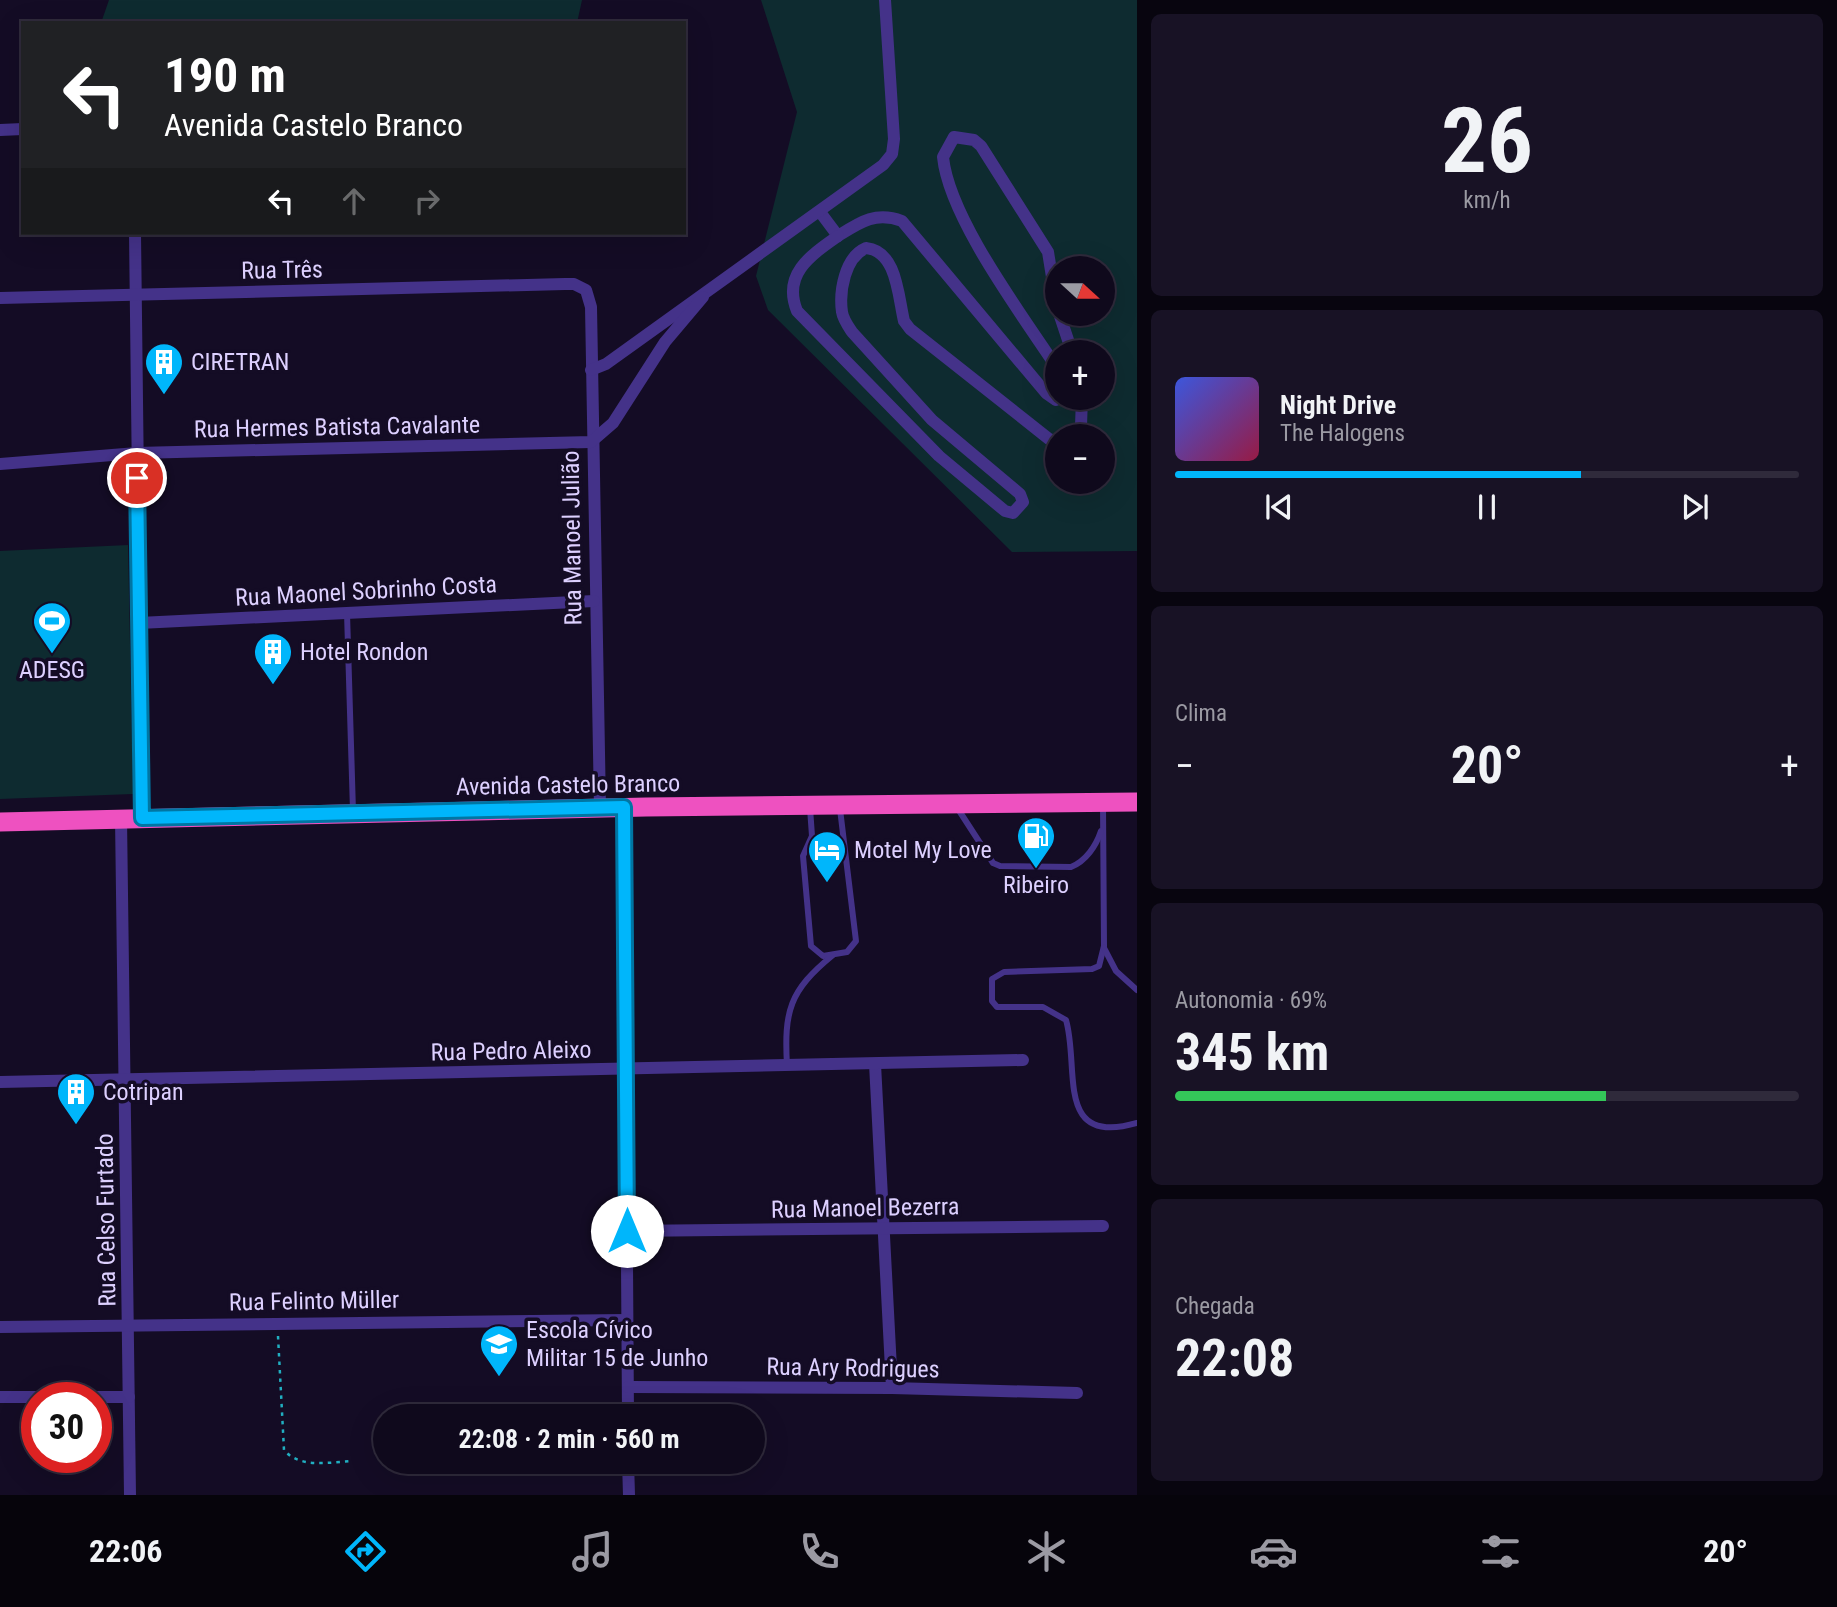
<!DOCTYPE html>
<html lang="pt">
<meta charset="utf-8">
<style>
body{margin:0;font-family:"Roboto Condensed",sans-serif;background:#181225;color:#f1f3f6;height:100vh;display:flex;flex-direction:column;font-size:26px;white-space:nowrap}
*{box-sizing:border-box;margin:0}
p{font-size:23px;color:#9b9aa3}
.icon{flex:none;width:38px;height:38px;fill:none;stroke:currentColor;stroke-width:2;stroke-linecap:round;stroke-linejoin:round}
.map{position:relative;flex:1;overflow:hidden}
.sheet{display:flex;flex-direction:column;gap:14px;padding:14px;background:#08050f;width:700px}
.sheet>*{flex:none}
.hud{position:absolute;left:21px;top:21px;width:665px;height:214px;border-radius:0px;box-shadow:0 7px 28px #0002,0 0 0 2px #2f2a3b;background:#202124;color:#fff;overflow:hidden}
.needle{width:46px;rotate:111deg}
.tools{position:absolute;left:1045px;top:256px;display:grid;gap:14px}
.tools a{display:grid;place-items:center;width:70px;height:70px;border-radius:50%;background:#0f091c;box-shadow:0 7px 28px #0002,0 0 0 2px #2f2a3b;font-size:35px}
.speed{position:absolute;left:21px;top:1382px;display:flex;gap:14px;font-size:35px;font-weight:700;text-align:center}
.speed>*{display:grid;place-content:center;width:91px;height:91px;border-radius:50%;background:#0f091c;box-shadow:0 7px 28px #0002,0 0 0 2px #2f2a3b;line-height:1}
.speed .limit{border:10px solid #d22;background:#fff;color:#111}
.pin{position:absolute;display:grid;place-items:center;width:60px;height:60px;color:#fff;margin:-30px;border:4px solid #fff;border-radius:50%;box-shadow:0 2px 7px #0007}
.me{position:absolute;width:77px;margin:-38px;rotate:0deg;stroke-linejoin:round;filter:drop-shadow(0 0 5px #0008)}
.turn{display:flex;align-items:center;gap:24px;height:147px;padding:0 28px;font-size:32px}
.turn .icon{width:91px;height:91px;stroke-width:2.5}
.turn b{display:block;font-size:49px;line-height:60px}
.lanes{display:flex;align-items:center;height:66px;padding:0 28px;background:#0003;justify-content:center;gap:35px;direction:ltr}
.lanes .off{opacity:.35}
.big{font-size:52px;font-weight:700;line-height:1.1}
.sheet .tile{flex:1;display:flex;flex-direction:column;justify-content:center;gap:10px;min-width:0;padding:0 24px;border-radius:10px;background:#181225}
.sheet .dial{align-items:center;gap:0}
.dial b{font-size:91px;line-height:1}
.song{display:flex;align-items:center;gap:21px}
.cover{width:84px;height:84px;border-radius:10px;background:linear-gradient(135deg,hsl(230 70% 55%),hsl(340 70% 35%))}
.played{height:7px;border-radius:4px;background:linear-gradient(90deg,#00b6fb 65%,#2f2a3b 65%)}
.keys{display:flex;justify-content:space-around;direction:ltr}
.heat{display:flex;justify-content:space-between;align-items:center;font-size:38px;direction:ltr}
.charge{height:10px;border-radius:5px;background:linear-gradient(90deg,#34c759 69%,#2f2a3b 0)}
.trip{position:absolute;left:373px;top:1404px;width:392px;height:70px;border-radius:35px;background:#0f091c;box-shadow:0 7px 28px #0002,0 0 0 2px #2f2a3b;font-weight:700;line-height:70px;text-align:center}
.dock{display:flex;height:112px;justify-content:space-around;align-items:center;background:#06040b;color:#9b9aa3}
.dock .icon{width:49px;height:49px}
.dock .on{color:#00b6fb}
.dock b{font-size:32px;color:#f1f3f6}
main{display:flex;flex:1;min-height:0}
.map>svg:first-child{display:block}
.green{fill:#0e2b30;fill-rule:evenodd}
.lines{fill:none;stroke-linecap:round;stroke-linejoin:round}
.path{stroke:#21afc1;stroke-width:2.5;stroke-dasharray:3.5 5;stroke-linecap:butt}
.service{stroke:#443289;stroke-width:6}
.minor{stroke:#443289;stroke-width:12}
.trunk{stroke:#ee51c0;stroke-width:19}
.route-casing{stroke:#0076a3;stroke-width:18}
.route{stroke:#00b6fb;stroke-width:12}
.labels{text-anchor:middle;dominant-baseline:central;stroke-width:7;stroke-linejoin:round;paint-order:stroke}
.street-label{font-size:24px;fill:#ddd0ff;stroke:#140c25}
.poi-label{font-size:24px;fill:#ddd0ff;stroke:#140c25;text-anchor:start}
</style>
<main>
<div class="map">
<svg width="1137" height="1495" viewBox="0 0 1137 1495">
<rect width="100%" height="100%" fill="#140c25"/>
<g class="green">
<path d="M109 0H582L577 23H101Z"/>
<path d="M761 0H1137V551L1012 552 768 310 756 276 797 112ZM1057 268H1102V313H1057ZM1057 352H1102V397H1057ZM1057 436H1102V481H1057Z"/>
<path d="M128 545 133 794 0 799V551Z"/>
</g>
<g class="lines">
<path class="path" d="M278 1336 284 1450C300 1469 330 1462 353 1461"/>
<g class="service">
<path d="M347 613 353 811"/>
<path d="M1103 804 1104 946 1099 966 1092 969 1004 972 992 979V1001L997 1007H1043L1066 1020C1080 1068 1054 1147 1137 1123"/>
<path d="M810 808 812 836 803 856 811 946 823 956 847 952 856 941 840 809"/>
<path d="M958 809 993 863 1000 866 1071 867C1086 861 1096 846 1101 831"/>
<path d="M1104 948 1116 971 1137 990"/>
<path d="M787 1066C784 1011 789 991 833 955"/>
</g>
<g class="minor">
<path d="M0 130 23 129"/>
<path d="M820 212 838 236C860 222 876 211 902 221L1046 393 1056 400 1062 397"/>
<path d="M135 233 142 818"/>
<path d="M838 236C811 255 782 274 797 311L939 456 1005 511 1013 513 1023 502 1020 494 932 420 852 332C848 326 843 319 842 312 839 291 845 257 866 248 897 251 898 296 904 321L910 329 1049 439 1057 441"/>
<path d="M0 298 565 284H574L586 290 591 307 600 808"/>
<path d="M1057 308 1048 252 981 146 974 140 954 137 943 157C949 218 1023 316 1057 368"/>
<path d="M1059 313 1072 352"/>
<path d="M591 370 606 364 883 165 892 154 894 139 885 0"/>
<path d="M1075 436 1081 426 1082 397"/>
<path d="M0 464 137 453 591 442 613 423 665 342 703 297"/>
<path d="M139 623 594 601"/>
<path d="M624 807 628 1416"/>
<path d="M121 818 130 1495"/>
<path d="M875 1064 892 1388"/>
<path d="M0 1082 1023 1060"/>
<path d="M627 1231 1103 1226"/>
<path d="M0 1327 627 1320"/>
<path d="M628 1387 892 1388 1077 1393"/>
<path d="M0 1397H129"/>
<path d="M628 1461 629 1495"/>
</g>
<path class="trunk" d="M0 822 646 807 1137 802"/>
</g>
<g class="lines">
<defs>
<path id="route" d="M137 478 142 818 624 807 627 1231"/>
</defs>
<use href="#route" class="route-casing"/>
<use href="#route" class="route"/>
</g>
<defs>
<symbol id="building-pin" viewBox="-11 -11 22 30"><path d="M0 17L-7.5 6A9.5 9.5 0 1 1 7.5 6Z" fill="#00b6fb" stroke="#140c25"/><path d="M-4-6H4V6H1V3H-1V6H-4ZM-2.5-4.3h1.7v1.8h-1.7ZM.8-4.3h1.7v1.8H.8ZM-2.5-1h1.7V.8h-1.7ZM.8-1h1.7V.8H.8Z" fill="#fff"/></symbol>
<symbol id="stadium-pin" viewBox="-11 -11 22 30"><path d="M0 17L-7.5 6A9.5 9.5 0 1 1 7.5 6Z" fill="#00b6fb" stroke="#140c25"/><path d="M0-5a6.5 5 0 1 0 0 10a6.5 5 0 1 0 0-10ZM-3.5-1.8h7v3.6h-7Z" fill="#fff"/></symbol>
<symbol id="fuel-pin" viewBox="-11 -11 22 30"><path d="M0 17L-7.5 6A9.5 9.5 0 1 1 7.5 6Z" fill="#00b6fb" stroke="#140c25"/><path d="M-5.5-6h7V0h2V4h1.3V-2.5L3-4.5l.8-.8L6-3V5H2.5V1h-1V6h-7ZM-4.2-4.7v3.2H.2V-4.7Z" fill="#fff"/></symbol>
<symbol id="hotel-pin" viewBox="-11 -11 22 30"><path d="M0 17L-7.5 6A9.5 9.5 0 1 1 7.5 6Z" fill="#00b6fb" stroke="#140c25"/><path d="M-6-4.5h1.5V1H6V5H4.5V3h-9V5H-6ZM-4 0a1.8 1.8 0 1 1 3.6 0ZM.5 0V-2.5h3Q6-2.5 6 0Z" fill="#fff"/></symbol>
<symbol id="school-pin" viewBox="-11 -11 22 30"><path d="M0 17L-7.5 6A9.5 9.5 0 1 1 7.5 6Z" fill="#00b6fb" stroke="#140c25"/><path d="M0-5L7-2L0 1L-7-2ZM-4 1L0 2.5L4 1V4Q0 6-4 4Z" fill="#fff"/></symbol>
</defs>
<g fill-rule="evenodd">
<use href="#building-pin" x="142" y="340" width="44" height="60"/>
<use href="#stadium-pin" x="30" y="599" width="44" height="60"/>
<use href="#building-pin" x="251" y="630" width="44" height="60"/>
<use href="#fuel-pin" x="1014" y="814" width="44" height="60"/>
<use href="#hotel-pin" x="805" y="828" width="44" height="60"/>
<use href="#building-pin" x="54" y="1070" width="44" height="60"/>
<use href="#school-pin" x="477" y="1322" width="44" height="60"/>
</g>
<g class="labels">
<g class="street-label">
<text transform="translate(282 270) rotate(-1)">Rua Três</text>
<text transform="translate(337 427) rotate(-1)">Rua Hermes Batista Cavalante</text>
<text transform="translate(572 538) rotate(-91)">Rua Manoel Julião</text>
<text transform="translate(366 591) rotate(-3)">Rua Maonel Sobrinho Costa</text>
<text transform="translate(568 785) rotate(-1)">Avenida Castelo Branco</text>
<text transform="translate(511 1051) rotate(-1)">Rua Pedro Aleixo</text>
<text transform="translate(865 1208) rotate(-1)">Rua Manoel Bezerra</text>
<text transform="translate(106 1220) rotate(-91)">Rua Celso Furtado</text>
<text transform="translate(314 1301) rotate(-1)">Rua Felinto Müller</text>
<text transform="translate(853 1368) rotate(1)">Rua Ary Rodrigues</text>
</g>
<g class="poi-label">
<text x="191" y="362">CIRETRAN</text>
<text x="300" y="652">Hotel Rondon</text>
<text x="52" y="670" text-anchor="middle">ADESG</text>
<text x="854" y="850">Motel My Love</text>
<text x="1036" y="885" text-anchor="middle">Ribeiro</text>
<text x="103" y="1092">Cotripan</text>
<text x="526" y="1330">Escola Cívico<tspan x="526" dy="28">Militar 15 de Junho</tspan></text>
</g>
</g>
</svg>
<div class="tools">
<a><svg class="needle" viewBox="-14 -14 28 28"><path d="M0-13l5 13h-10z" fill="#e53935"/><path d="M0 13l5-13h-10z" fill="#9b9aa3"/></svg></a>
<a>+</a>
<a>−</a>
</div>
<div class="speed"><div class="limit">30</div></div>
<div class="pin" style="left:137px;top:478px;background:#d93025"><svg class="icon" aria-label="arrive" viewBox="0 0 24 24"><path d="M6 21V4h12l-3 4 3 4H6"/></svg></div>
<svg class="me" style="left:627px;top:1231px" viewBox="-20 -20 40 40"><circle r="19" fill="#fff"/><path d="M0-13L10 11 0 6-10 11z" fill="#00b6fb"/></svg>
<div class="trip">22:08 · 2 min · 560 m</div>
<div class="hud">
<div class="turn"><svg class="icon" aria-label="left" viewBox="0 0 24 24"><path d="M17 20v-9H6M10 6l-5 5 5 5"/></svg><div><b>190 m</b>Avenida Castelo Branco</div></div>
<div class="lanes"><svg class="icon" aria-label="left" viewBox="0 0 24 24"><path d="M17 20v-9H6M10 6l-5 5 5 5"/></svg><svg class="icon off" aria-label="ahead" viewBox="0 0 24 24"><path d="M12 20V5M6 11l6-6 6 6"/></svg><svg class="icon off" aria-label="right" viewBox="0 0 24 24"><path d="M7 20v-9h11M14 6l5 5-5 5"/></svg></div>
</div>
</div>
<section class="sheet">
<div class="tile dial"><b>26</b><p>km/h</p></div>
<div class="tile">
<div class="song"><i class="cover"></i><div><b>Night Drive</b><p>The Halogens</p></div></div>
<div class="played"></div>
<div class="keys"><svg class="icon" aria-label="previous" viewBox="0 0 24 24"><path d="M18 5L8 12l10 7zM5 5v14"/></svg><svg class="icon" aria-label="pause" viewBox="0 0 24 24"><path d="M8 5v14M16 5v14"/></svg><svg class="icon" aria-label="next" viewBox="0 0 24 24"><path d="M6 5l10 7-10 7zM19 5v14"/></svg></div>
</div>
<div class="tile"><p>Clima</p>
<div class="heat"><a>−</a><b class="big">20°</b><a>+</a></div>
</div>
<div class="tile"><p>Autonomia · 69%</p><b class="big">345 km</b><div class="charge"></div></div>
<div class="tile"><p>Chegada</p><b class="big">22:08</b></div>
</section>
</main>
<nav class="dock">
<b>22:06</b>
<svg class="icon on" aria-label="directions" viewBox="0 0 24 24"><path d="M12 3l9 9-9 9-9-9zM9 14v-3h6M13 9l2 2-2 2"/></svg>
<svg class="icon" aria-label="music" viewBox="0 0 24 24"><path d="M9 18V5l10-2v13"/><circle cx="6" cy="18" r="3"/><circle cx="16" cy="16" r="3"/></svg>
<svg class="icon" aria-label="phone" viewBox="0 0 24 24"><path d="M5 4h4l2 5-3 2q2 4 5 5l2-3 5 2v4C11 20 4 13 5 4z"/></svg>
<svg class="icon" aria-label="climate" viewBox="0 0 24 24"><path d="M12 3v18M4 7l16 10M4 17L20 7"/></svg>
<svg class="icon" aria-label="car" viewBox="0 0 24 24"><path d="M5 17H2v-5l4-1 3-4h7l3 4 3 1v5h-3M9 17h6M6 11h13"/><circle cx="7" cy="17" r="2"/><circle cx="17" cy="17" r="2"/></svg>
<svg class="icon" aria-label="filters" viewBox="0 0 24 24"><path d="M4 7h16M4 17h16"/><circle cx="9" cy="7" r="2"/><circle cx="15" cy="17" r="2"/></svg>
<b>20°</b>
</nav>
